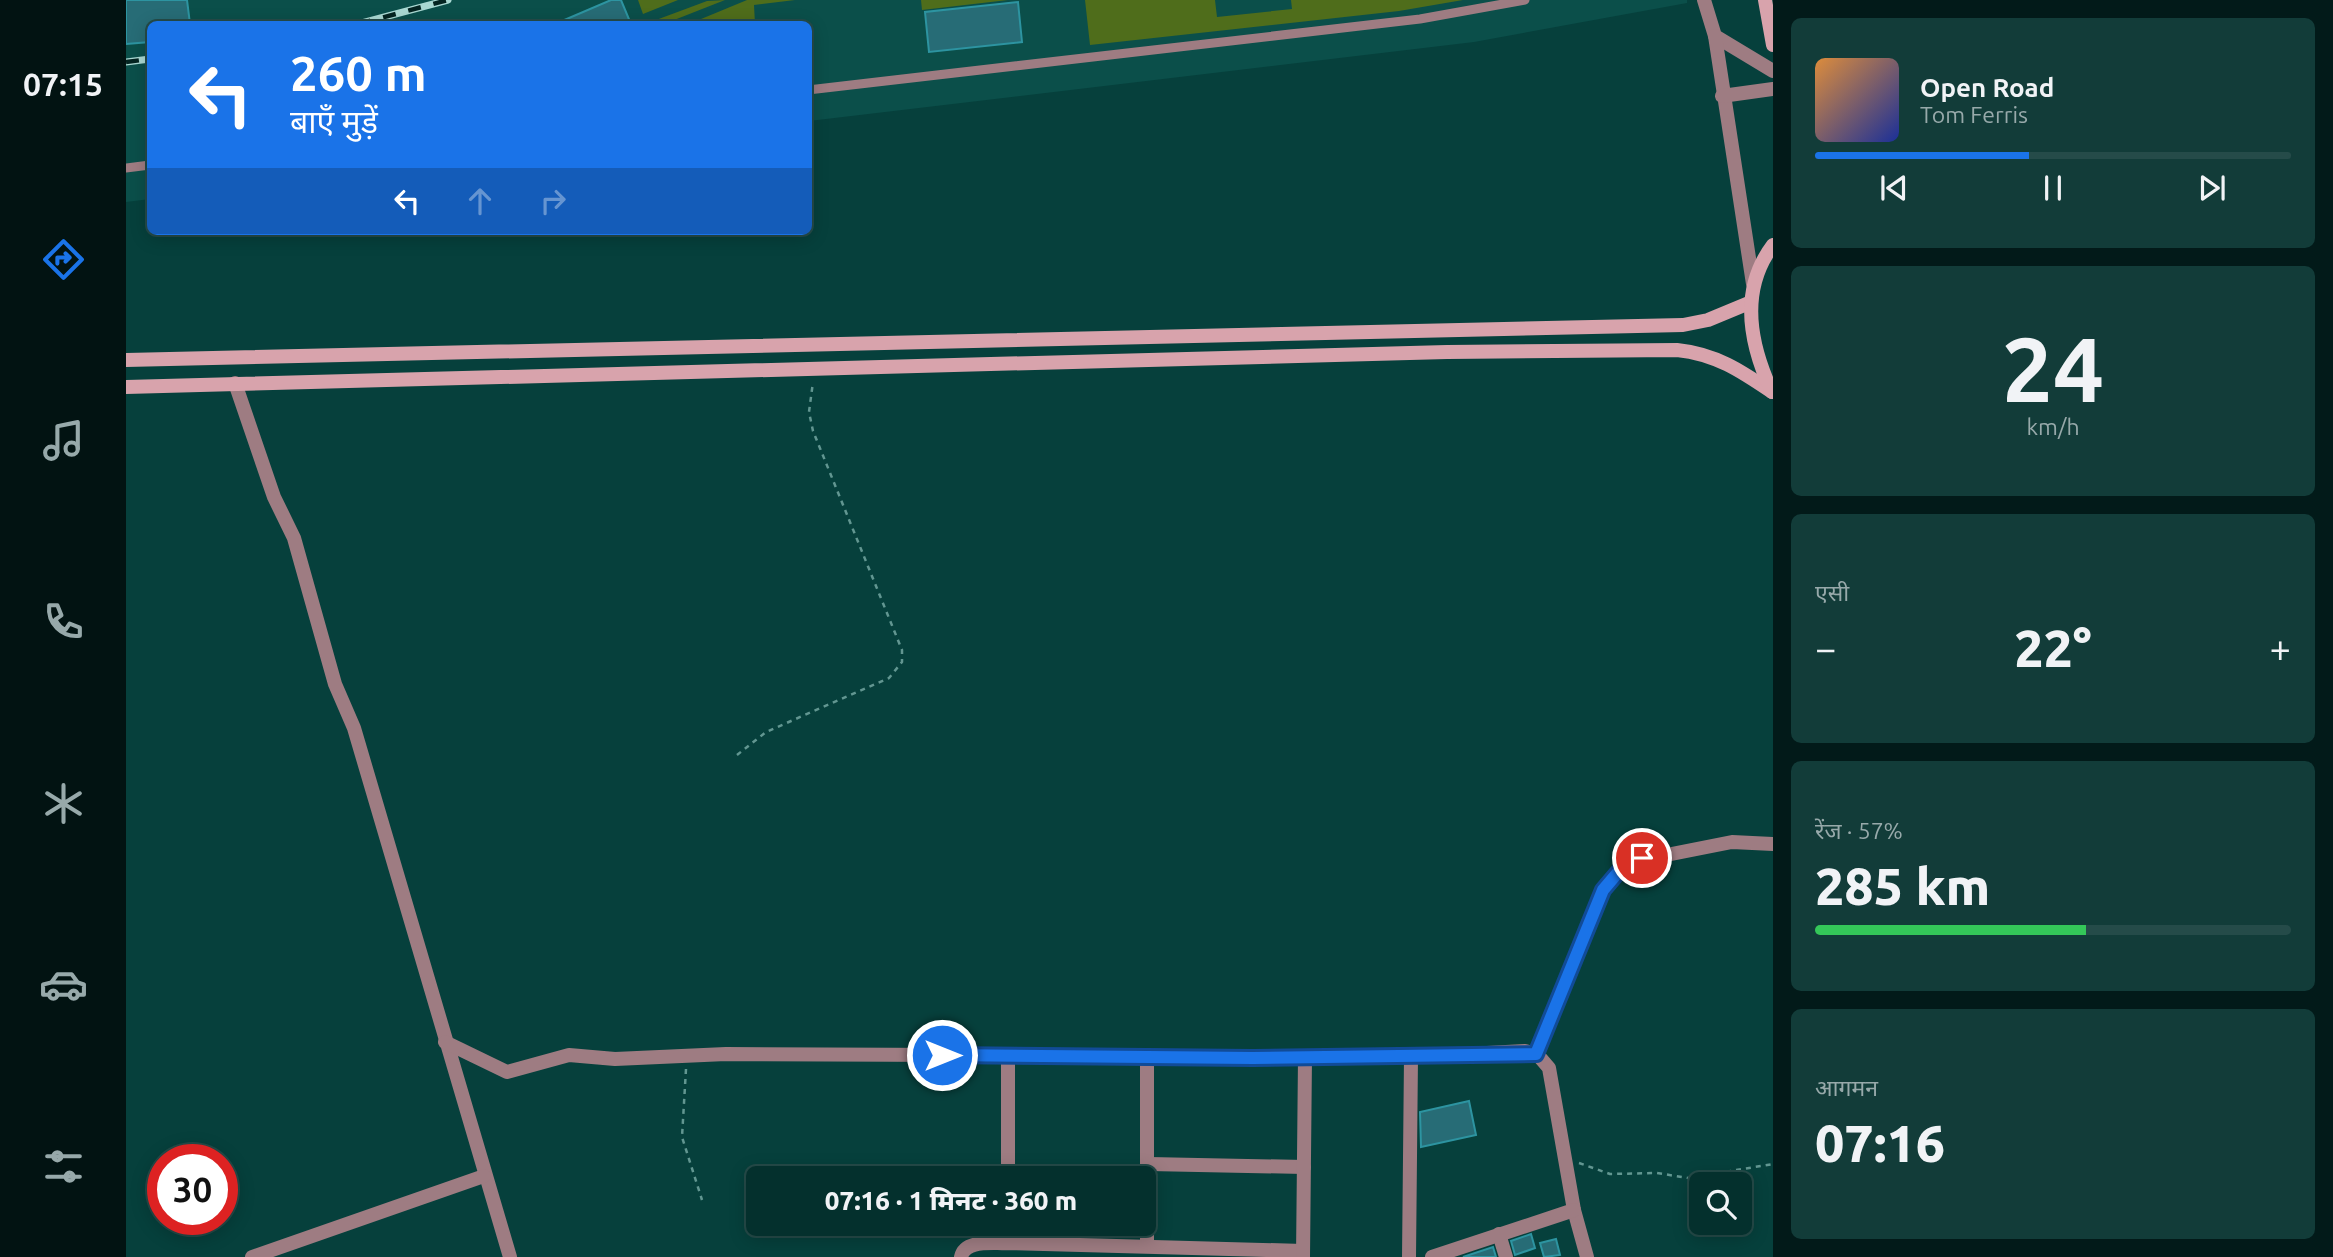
<!DOCTYPE html>
<html lang="hi">
<meta charset="utf-8">
<style>
body{margin:0;font-family:Ubuntu,"Noto Sans Devanagari",sans-serif;background:#123c39;color:#f1f3f6;height:100vh;display:flex;flex-direction:column;font-size:26px;white-space:nowrap}
*{box-sizing:border-box;margin:0}
p{font-size:23px;color:#97a9aa}
.icon{flex:none;width:38px;height:38px;fill:none;stroke:currentColor;stroke-width:2;stroke-linecap:round;stroke-linejoin:round}
.map{position:relative;flex:1;overflow:hidden}
.panel{display:flex;flex-direction:column;gap:18px;padding:18px;background:#021a19;width:560px}
.panel>*{flex:none}
.top-card{position:absolute;left:21px;top:21px;width:665px;height:214px;border-radius:10px;box-shadow:0 4px 18px #0003,0 0 0 2px #254b49;background:#1a73e8;color:#fff;overflow:hidden}
.fabs{position:absolute;left:1563px;top:1172px;display:grid;gap:14px}
.fabs a{display:grid;place-items:center;width:63px;height:63px;border-radius:10px;background:#04302d;box-shadow:0 4px 18px #0003,0 0 0 2px #254b49;font-size:35px}
.speed{position:absolute;left:21px;top:1144px;display:flex;gap:14px;font-size:35px;font-weight:700;text-align:center}
.speed>*{display:grid;place-content:center;width:91px;height:91px;border-radius:50%;background:#04302d;box-shadow:0 4px 18px #0003,0 0 0 2px #254b49;line-height:1}
.speed .limit{border:10px solid #d22;background:#fff;color:#111}
.pin{position:absolute;display:grid;place-items:center;width:60px;height:60px;color:#fff;margin:-30px;border:4px solid #fff;border-radius:50%;box-shadow:0 2px 7px #0007}
.me{position:absolute;width:77px;margin:-38px;rotate:90deg;stroke-linejoin:round;filter:drop-shadow(0 0 5px #0008)}
.turn{display:flex;align-items:center;gap:24px;height:147px;padding:0 28px;font-size:32px}
.turn .icon{width:91px;height:91px;stroke-width:2.5}
.turn b{display:block;font-size:49px;line-height:60px}
.lanes{display:flex;align-items:center;height:66px;padding:0 28px;background:#0003;justify-content:center;gap:35px;direction:ltr}
.lanes .off{opacity:.35}
.big{font-size:52px;font-weight:800;line-height:1.1}
.panel .tile{flex:1;display:flex;flex-direction:column;justify-content:center;gap:10px;min-width:0;padding:0 24px;border-radius:10px;background:#123c39}
.panel .dial{align-items:center;gap:0}
.dial b{font-size:91px;line-height:1}
.song{display:flex;align-items:center;gap:21px}
.cover{width:84px;height:84px;border-radius:10px;background:linear-gradient(135deg,hsl(30 70% 55%),hsl(230 70% 35%))}
.played{height:7px;border-radius:4px;background:linear-gradient(90deg,#1a73e8 45%,#254b49 45%)}
.keys{display:flex;justify-content:space-around;direction:ltr}
.heat{display:flex;justify-content:space-between;align-items:center;font-size:38px;direction:ltr}
.charge{height:10px;border-radius:5px;background:linear-gradient(90deg,#34c759 57%,#254b49 0)}
.trip{position:absolute;left:620px;top:1166px;width:410px;height:70px;border-radius:10px;background:#04302d;box-shadow:0 4px 18px #0003,0 0 0 2px #254b49;font-weight:800;line-height:70px;text-align:center}
main{display:flex;flex:1;min-height:0}
.tab-bar{display:flex;flex-direction:column;width:126px;justify-content:space-around;align-items:center;background:#021312;color:#97a9aa}
.tab-bar .icon{width:49px;height:49px}
.tab-bar .active{color:#1a73e8}
.tab-bar b{font-size:32px;color:#f1f3f6}
.map>svg:first-child{display:block}
.built{fill:#0b4f4a}
.green{fill:#4f6d1b}
.building{fill:#276c76;stroke:#2d94a1;stroke-width:2}
.lines{fill:none;stroke-linecap:round;stroke-linejoin:round}
.path{stroke:#629691;stroke-width:2.5;stroke-dasharray:5 5;stroke-linecap:butt}
.lane{stroke:#9e7c82;stroke-width:9}
.street{stroke:#9e7c82;stroke-width:14}
.secondary{stroke:#d8a3ac;stroke-width:14}
.rail-casing{stroke:#a9d8d2;stroke-width:7}
.rail{stroke:#042421;stroke-width:4.5;stroke-dasharray:13;stroke-linecap:butt}
.route-casing{stroke:#114b97;stroke-width:18}
.route{stroke:#1a73e8;stroke-width:12}
</style>
<main>
<nav class="tab-bar">
<b>07:15</b>
<svg class="icon active" aria-label="directions" viewBox="0 0 24 24"><path d="M12 3l9 9-9 9-9-9zM9 14v-3h6M13 9l2 2-2 2"/></svg>
<svg class="icon" aria-label="music" viewBox="0 0 24 24"><path d="M9 18V5l10-2v13"/><circle cx="6" cy="18" r="3"/><circle cx="16" cy="16" r="3"/></svg>
<svg class="icon" aria-label="phone" viewBox="0 0 24 24"><path d="M5 4h4l2 5-3 2q2 4 5 5l2-3 5 2v4C11 20 4 13 5 4z"/></svg>
<svg class="icon" aria-label="climate" viewBox="0 0 24 24"><path d="M12 3v18M4 7l16 10M4 17L20 7"/></svg>
<svg class="icon" aria-label="car" viewBox="0 0 24 24"><path d="M5 17H2v-5l4-1 3-4h7l3 4 3 1v5h-3M9 17h6M6 11h13"/><circle cx="7" cy="17" r="2"/><circle cx="17" cy="17" r="2"/></svg>
<svg class="icon" aria-label="filters" viewBox="0 0 24 24"><path d="M4 7h16M4 17h16"/><circle cx="9" cy="7" r="2"/><circle cx="15" cy="17" r="2"/></svg>
</nav>
<div class="map">
<svg width="1647" height="1257" viewBox="0 0 1647 1257">
<rect width="100%" height="100%" fill="#06403c"/>
<path class="built" d="M0 0H1561V3L1348 42 683 121 682 24H24V199L0 202Z"/>
<g class="green">
<path d="M512 0H552L517 14Z"/>
<path d="M599 0 538 24 522 23 581 1Z"/>
<path d="M621 0H669L628 5 629 24H563Z"/>
<path d="M795 0H882L796 10Z"/>
<path d="M959 0H1089L1091 17 1166 9 1165 0H1337L1273 11 964 45Z"/>
</g>
<g class="building">
<path d="M0 0H61L64 24H24V42L0 44Z"/>
<path d="M485 0H495L505 24H429Z"/>
<path d="M892 2 896 42 803 52 799 12Z"/>
<path d="M1343 1101 1350 1135 1295 1147 1294 1112Z"/>
<path d="M1405 1234 1409 1248 1389 1255 1385 1241Z"/>
<path d="M1430 1239 1434 1255 1418 1257 1414 1243Z"/>
<path d="M1367 1247 1370 1257H1337Z"/>
</g>
<g class="lines">
<g class="path">
<path d="M611 755 640 732 763 678 776 662V650L687 431 683 412 687 382"/>
<path d="M560 1069 556 1137 576 1200"/>
<path d="M1453 1163 1484 1174 1531 1173 1562 1178 1647 1164"/>
</g>
<g class="lane">
<path d="M682 90 1294 19 1399 0"/>
<path d="M0 168 24 165"/>
</g>
<g class="street">
<path d="M1578 0 1589 36 1647 71"/>
<path d="M1589 36 1627 284"/>
<path d="M1596 96 1647 89"/>
<path d="M109 383 148 497 168 538 209 684 228 728 384 1257"/>
<path d="M319 1042 381 1072 443 1055 489 1059 600 1054 1285 1057 1399 1051 1411 1054 1423 1068 1448 1210 1461 1257"/>
<path d="M1411 1054 1477 890 1500 863 1606 842 1647 844"/>
<path d="M882 1056V1178"/>
<path d="M1021 1058V1246"/>
<path d="M1023 1164 1178 1167"/>
<path d="M882 1223V1243"/>
<path d="M1373 1234 1380 1257"/>
<path d="M126 1257 358 1176"/>
<path d="M835 1257C839 1239 867 1244 882 1243L1177 1251"/>
<path d="M1177 1257 1179 1057"/>
<path d="M1283 1257 1285 1057"/>
<path d="M1306 1257 1448 1210"/>
</g>
<g class="secondary">
<path d="M1639 0 1647 45"/>
<path d="M0 360 1557 325 1582 320 1623 303"/>
<path d="M0 387 1321 352 1551 350C1590 354 1615 371 1646 392"/>
<path d="M1646 392C1624 345 1613 290 1647 245"/>
</g>
<defs>
<g id="rail">
<path d="M232 24 322 0"/>
<path d="M0 62 24 59"/>
</g>
</defs>
<use href="#rail" class="rail-casing"/>
<use href="#rail" class="rail"/>
</g>
<g class="lines">
<defs>
<path id="route" d="M816 1055 1127 1058 1410 1054 1477 890 1500 863 1516 858"/>
</defs>
<use href="#route" class="route-casing"/>
<use href="#route" class="route"/>
</g>
</svg>
<div class="fabs">
<a><svg class="icon" aria-label="search" viewBox="0 0 24 24"><circle cx="10" cy="10" r="6"/><path d="M15 15l6 6"/></svg></a>
</div>
<div class="speed"><div class="limit">30</div></div>
<div class="pin" style="left:1516px;top:858px;background:#d93025"><svg class="icon" aria-label="arrive" viewBox="0 0 24 24"><path d="M6 21V4h12l-3 4 3 4H6"/></svg></div>
<svg class="me" style="left:816px;top:1055px" viewBox="-20 -20 40 40"><circle r="17" fill="#1a73e8" stroke="#fff" stroke-width="3"/><path d="M0-11L8 9 0 5-8 9z" fill="#fff"/></svg>
<div class="trip">07:16 · 1 मिनट · 360 m</div>
<div class="top-card">
<div class="turn"><svg class="icon" aria-label="left" viewBox="0 0 24 24"><path d="M17 20v-9H6M10 6l-5 5 5 5"/></svg><div><b>260 m</b>बाएँ मुड़ें</div></div>
<div class="lanes"><svg class="icon" aria-label="left" viewBox="0 0 24 24"><path d="M17 20v-9H6M10 6l-5 5 5 5"/></svg><svg class="icon off" aria-label="ahead" viewBox="0 0 24 24"><path d="M12 20V5M6 11l6-6 6 6"/></svg><svg class="icon off" aria-label="right" viewBox="0 0 24 24"><path d="M7 20v-9h11M14 6l5 5-5 5"/></svg></div>
</div>
</div>
<section class="panel">
<div class="tile">
<div class="song"><i class="cover"></i><div><b>Open Road</b><p>Tom Ferris</p></div></div>
<div class="played"></div>
<div class="keys"><svg class="icon" aria-label="previous" viewBox="0 0 24 24"><path d="M18 5L8 12l10 7zM5 5v14"/></svg><svg class="icon" aria-label="pause" viewBox="0 0 24 24"><path d="M8 5v14M16 5v14"/></svg><svg class="icon" aria-label="next" viewBox="0 0 24 24"><path d="M6 5l10 7-10 7zM19 5v14"/></svg></div>
</div>
<div class="tile dial"><b>24</b><p>km/h</p></div>
<div class="tile"><p>एसी</p>
<div class="heat"><a>−</a><b class="big">22°</b><a>+</a></div>
</div>
<div class="tile"><p>रेंज · 57%</p><b class="big">285 km</b><div class="charge"></div></div>
<div class="tile"><p>आगमन</p><b class="big">07:16</b></div>
</section>
</main>
